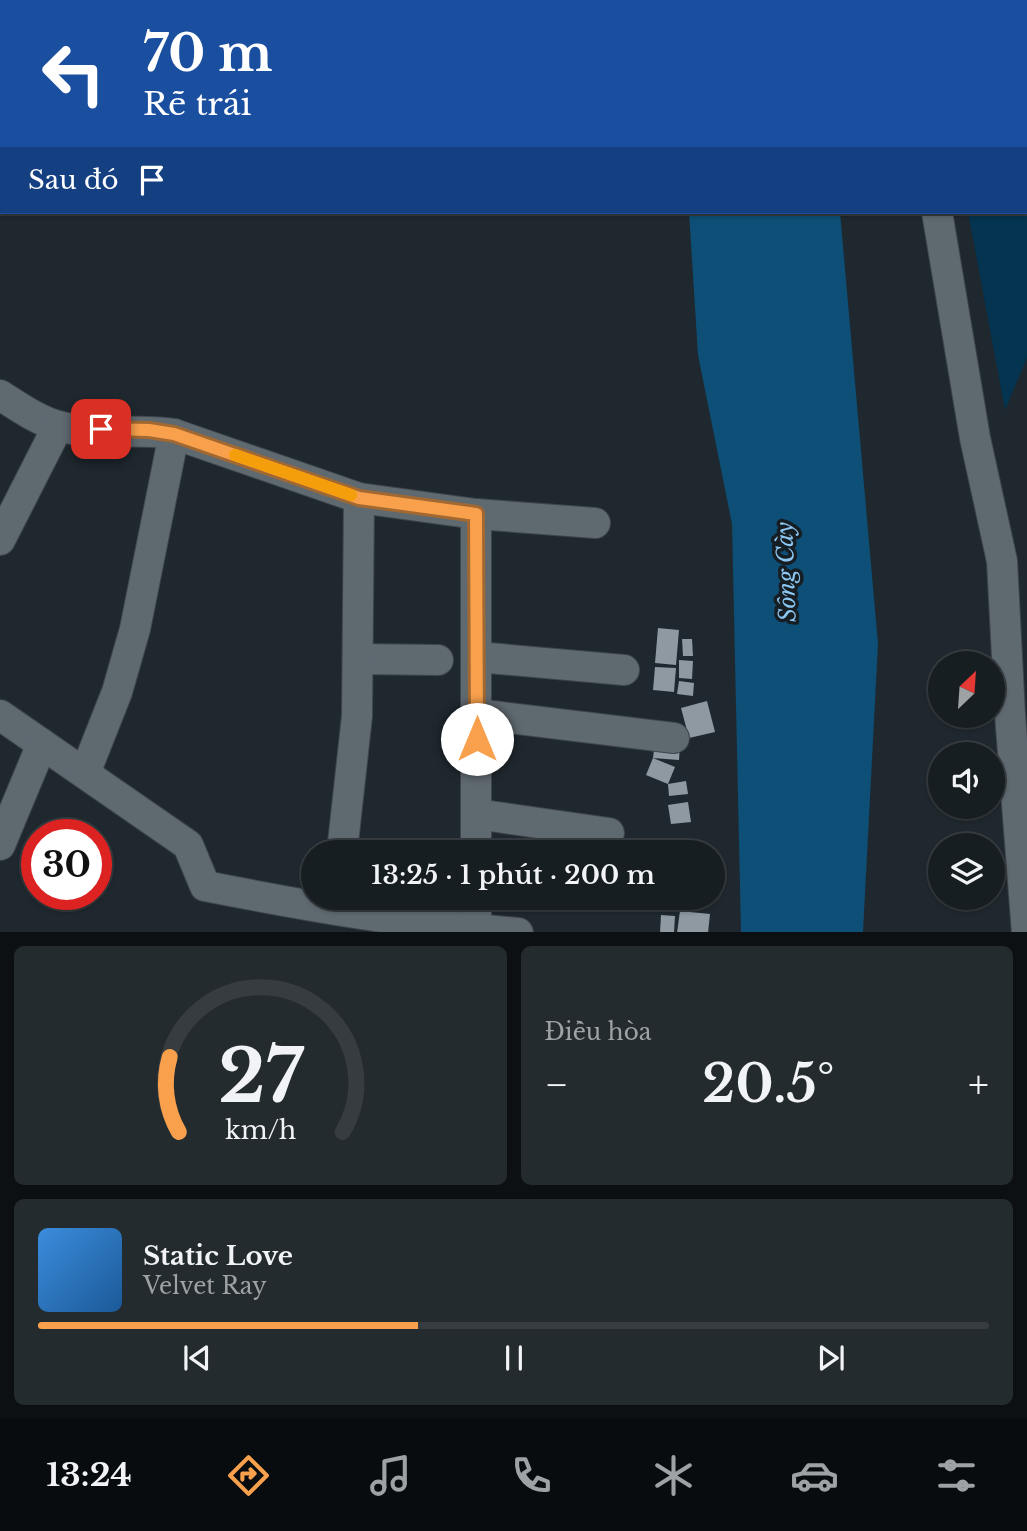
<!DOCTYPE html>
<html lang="vi">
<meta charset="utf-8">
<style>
body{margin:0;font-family:"Libre Baskerville",serif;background:#242b2f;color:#f1f3f6;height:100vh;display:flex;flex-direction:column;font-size:26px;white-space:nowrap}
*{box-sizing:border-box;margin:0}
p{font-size:23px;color:#9ea2a5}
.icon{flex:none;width:38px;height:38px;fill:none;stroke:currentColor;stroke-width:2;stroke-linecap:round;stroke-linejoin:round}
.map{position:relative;height:932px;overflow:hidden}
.side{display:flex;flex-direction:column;gap:14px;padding:14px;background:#0d1013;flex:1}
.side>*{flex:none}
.hud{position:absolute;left:0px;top:0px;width:1027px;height:214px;box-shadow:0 2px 5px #0004,0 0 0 2px #363c40;background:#1a4fa0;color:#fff;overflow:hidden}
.needle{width:46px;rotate:25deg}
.tools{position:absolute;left:928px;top:651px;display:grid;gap:14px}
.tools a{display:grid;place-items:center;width:77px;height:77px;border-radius:50%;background:#171e22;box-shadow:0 2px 5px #0004,0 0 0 2px #363c40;font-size:35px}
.speed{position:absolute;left:21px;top:819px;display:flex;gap:14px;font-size:35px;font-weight:700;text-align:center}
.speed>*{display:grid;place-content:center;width:91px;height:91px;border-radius:50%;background:#171e22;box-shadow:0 2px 5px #0004,0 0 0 2px #363c40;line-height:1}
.speed .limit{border:10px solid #d22;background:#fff;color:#111}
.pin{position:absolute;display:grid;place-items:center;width:60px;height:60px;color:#fff;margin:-30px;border-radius:14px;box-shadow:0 4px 10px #0006}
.me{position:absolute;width:77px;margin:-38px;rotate:0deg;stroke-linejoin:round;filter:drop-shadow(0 0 5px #0008)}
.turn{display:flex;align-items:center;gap:24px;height:147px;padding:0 28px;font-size:32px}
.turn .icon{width:91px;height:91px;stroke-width:2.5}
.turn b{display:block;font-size:49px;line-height:60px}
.then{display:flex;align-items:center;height:66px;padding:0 28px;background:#0003;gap:14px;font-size:26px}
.big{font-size:52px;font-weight:600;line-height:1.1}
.side .tile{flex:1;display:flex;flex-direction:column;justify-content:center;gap:10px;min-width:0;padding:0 24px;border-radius:10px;background:#242b2f}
.side .dial{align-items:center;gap:0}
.dial svg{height:182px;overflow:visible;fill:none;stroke:#363c40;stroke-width:7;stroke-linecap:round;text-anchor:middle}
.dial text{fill:#f1f3f6;stroke:none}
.song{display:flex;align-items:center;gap:21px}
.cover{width:84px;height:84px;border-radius:10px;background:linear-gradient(135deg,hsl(210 70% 55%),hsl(210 70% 35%))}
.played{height:7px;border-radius:4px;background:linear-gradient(90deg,#f8a04c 40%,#363c40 40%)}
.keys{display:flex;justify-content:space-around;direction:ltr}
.heat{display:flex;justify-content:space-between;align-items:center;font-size:38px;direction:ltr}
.side .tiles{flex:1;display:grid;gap:14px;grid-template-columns:1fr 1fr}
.tile:last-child{grid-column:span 2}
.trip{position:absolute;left:301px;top:840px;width:424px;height:70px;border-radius:35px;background:#171e22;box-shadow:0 2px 5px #0004,0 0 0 2px #363c40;font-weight:600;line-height:70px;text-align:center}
.menu{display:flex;height:112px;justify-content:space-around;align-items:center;background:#090c0e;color:#9ea2a5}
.menu .icon{width:49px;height:49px}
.menu .active{color:#f8a04c}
.menu b{font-size:32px;color:#f1f3f6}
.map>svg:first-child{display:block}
.green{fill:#043450}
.water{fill:#0d4f76}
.building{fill:#8f99a1}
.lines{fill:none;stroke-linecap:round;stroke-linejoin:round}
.minor-casing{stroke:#3f454b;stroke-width:32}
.minor{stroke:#5f6970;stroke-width:30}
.route-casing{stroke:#a16831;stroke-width:18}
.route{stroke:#f8a04c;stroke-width:12}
.slow{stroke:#f59e0b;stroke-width:12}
.labels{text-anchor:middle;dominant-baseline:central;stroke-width:7;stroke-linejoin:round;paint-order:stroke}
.water-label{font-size:23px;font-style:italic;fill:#8cc6f1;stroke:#161e24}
</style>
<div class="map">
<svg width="1027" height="933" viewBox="0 0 1027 933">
<rect width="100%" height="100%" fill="#1f282e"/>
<path class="green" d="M928 0H1027V358L1005 410 968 212H1026V2Z"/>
<path class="water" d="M689 212H840L878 644 863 932H741L732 524 698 355Z"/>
<g class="building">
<path d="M658 628 679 630 676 665 655 663Z"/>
<path d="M682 639H692L693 656H683Z"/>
<path d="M679 660 693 661 692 679 679 678Z"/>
<path d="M655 667 676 668 674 692 653 690Z"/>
<path d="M679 681 694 683 693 696 677 694Z"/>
<path d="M707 701 715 732 689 738 681 708Z"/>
<path d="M655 742 680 745 679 760 653 758Z"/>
<path d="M653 758 675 767 668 784 646 775Z"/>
<path d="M686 781 688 794 669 796 668 784Z"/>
<path d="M688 802 691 822 671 824 668 805Z"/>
<path d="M662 898 693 899 691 909 661 904Z"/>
<path d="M680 911 710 914 708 933H677Z"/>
<path d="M661 915 675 916 674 933H660Z"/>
</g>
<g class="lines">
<defs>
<g id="minor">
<path d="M38 0 42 2"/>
<path d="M220 0 223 2"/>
<path d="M901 0V2"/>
<path d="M0 137 2 138"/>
<path d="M937 212 975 438 1002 561 1010 714 1027 933"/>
<path d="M0 395C19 407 37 420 58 426 94 436 137 428 174 434L359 498 476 514 595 523"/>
<path d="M0 540 58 426"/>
<path d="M477 657 624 670"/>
<path d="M358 659 438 660"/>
<path d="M477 714 674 738"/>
<path d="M0 715 188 845 205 886C311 907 411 924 518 933"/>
<path d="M85 773 117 692 135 629 174 434"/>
<path d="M476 814 609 833"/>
<path d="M0 845 42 744"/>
<path d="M342 852 357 716 359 498"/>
<path d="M476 852V514"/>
<path d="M476 929V898"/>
</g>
</defs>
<use href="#minor" class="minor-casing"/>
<use href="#minor" class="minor"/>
</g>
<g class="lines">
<defs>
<path id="route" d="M101 429 149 430 174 434 359 498 476 514 477 739"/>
</defs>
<use href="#route" class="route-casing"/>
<use href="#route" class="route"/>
<path class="slow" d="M235 455 351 495"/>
</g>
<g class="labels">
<g class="water-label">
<text transform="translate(786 572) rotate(-92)">Sông Cày</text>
</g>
</g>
</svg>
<div class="tools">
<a><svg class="needle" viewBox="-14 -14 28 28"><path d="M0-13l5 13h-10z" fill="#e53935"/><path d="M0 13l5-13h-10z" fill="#9ea2a5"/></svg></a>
<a><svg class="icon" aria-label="sound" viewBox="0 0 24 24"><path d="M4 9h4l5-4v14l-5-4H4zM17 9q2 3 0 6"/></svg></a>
<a><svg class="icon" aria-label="layers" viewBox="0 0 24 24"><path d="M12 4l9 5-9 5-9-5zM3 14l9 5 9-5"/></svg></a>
</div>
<div class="speed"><div class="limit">30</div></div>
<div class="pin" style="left:101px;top:429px;background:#d93025"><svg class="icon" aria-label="arrive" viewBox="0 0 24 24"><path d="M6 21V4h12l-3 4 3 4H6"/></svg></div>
<svg class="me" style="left:477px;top:739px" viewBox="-20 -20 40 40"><circle r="19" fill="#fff"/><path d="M0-13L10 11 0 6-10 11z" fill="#f8a04c"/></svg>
<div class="trip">13:25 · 1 phút · 200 m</div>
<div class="hud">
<div class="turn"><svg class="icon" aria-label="left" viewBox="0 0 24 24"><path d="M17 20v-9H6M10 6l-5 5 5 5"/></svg><div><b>70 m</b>Rẽ trái</div></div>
<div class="then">Sau đó<svg class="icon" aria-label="arrive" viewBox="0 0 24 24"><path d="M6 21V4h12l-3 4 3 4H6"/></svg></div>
</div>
</div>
<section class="side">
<div class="tiles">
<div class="tile dial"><svg viewBox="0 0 100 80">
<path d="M14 69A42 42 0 1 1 86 69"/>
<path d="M14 69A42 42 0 0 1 10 36" stroke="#f8a04c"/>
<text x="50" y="56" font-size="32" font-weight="700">27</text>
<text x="50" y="72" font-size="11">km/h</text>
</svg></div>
<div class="tile"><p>Điều hòa</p>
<div class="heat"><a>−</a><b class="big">20.5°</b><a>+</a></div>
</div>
<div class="tile">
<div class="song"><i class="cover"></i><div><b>Static Love</b><p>Velvet Ray</p></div></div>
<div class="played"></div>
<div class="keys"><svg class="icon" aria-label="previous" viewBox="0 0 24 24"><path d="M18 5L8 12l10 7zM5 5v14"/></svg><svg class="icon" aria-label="pause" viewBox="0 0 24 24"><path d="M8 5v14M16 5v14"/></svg><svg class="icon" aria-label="next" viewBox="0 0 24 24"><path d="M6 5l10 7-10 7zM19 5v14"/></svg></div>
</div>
</div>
</section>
<nav class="menu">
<b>13:24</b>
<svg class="icon active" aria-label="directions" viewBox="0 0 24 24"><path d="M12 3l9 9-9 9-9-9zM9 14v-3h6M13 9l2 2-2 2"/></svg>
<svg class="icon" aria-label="music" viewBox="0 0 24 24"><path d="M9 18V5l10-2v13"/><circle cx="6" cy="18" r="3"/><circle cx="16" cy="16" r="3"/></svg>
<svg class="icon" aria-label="phone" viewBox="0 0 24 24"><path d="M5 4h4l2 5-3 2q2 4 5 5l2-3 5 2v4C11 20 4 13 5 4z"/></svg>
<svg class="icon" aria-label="climate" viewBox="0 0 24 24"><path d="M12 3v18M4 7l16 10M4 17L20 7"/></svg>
<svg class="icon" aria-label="car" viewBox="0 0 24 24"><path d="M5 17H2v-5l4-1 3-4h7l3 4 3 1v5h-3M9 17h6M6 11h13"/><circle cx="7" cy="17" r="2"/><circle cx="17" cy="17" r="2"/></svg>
<svg class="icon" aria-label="filters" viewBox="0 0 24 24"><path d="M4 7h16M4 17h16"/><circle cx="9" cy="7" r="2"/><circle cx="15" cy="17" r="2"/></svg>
</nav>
